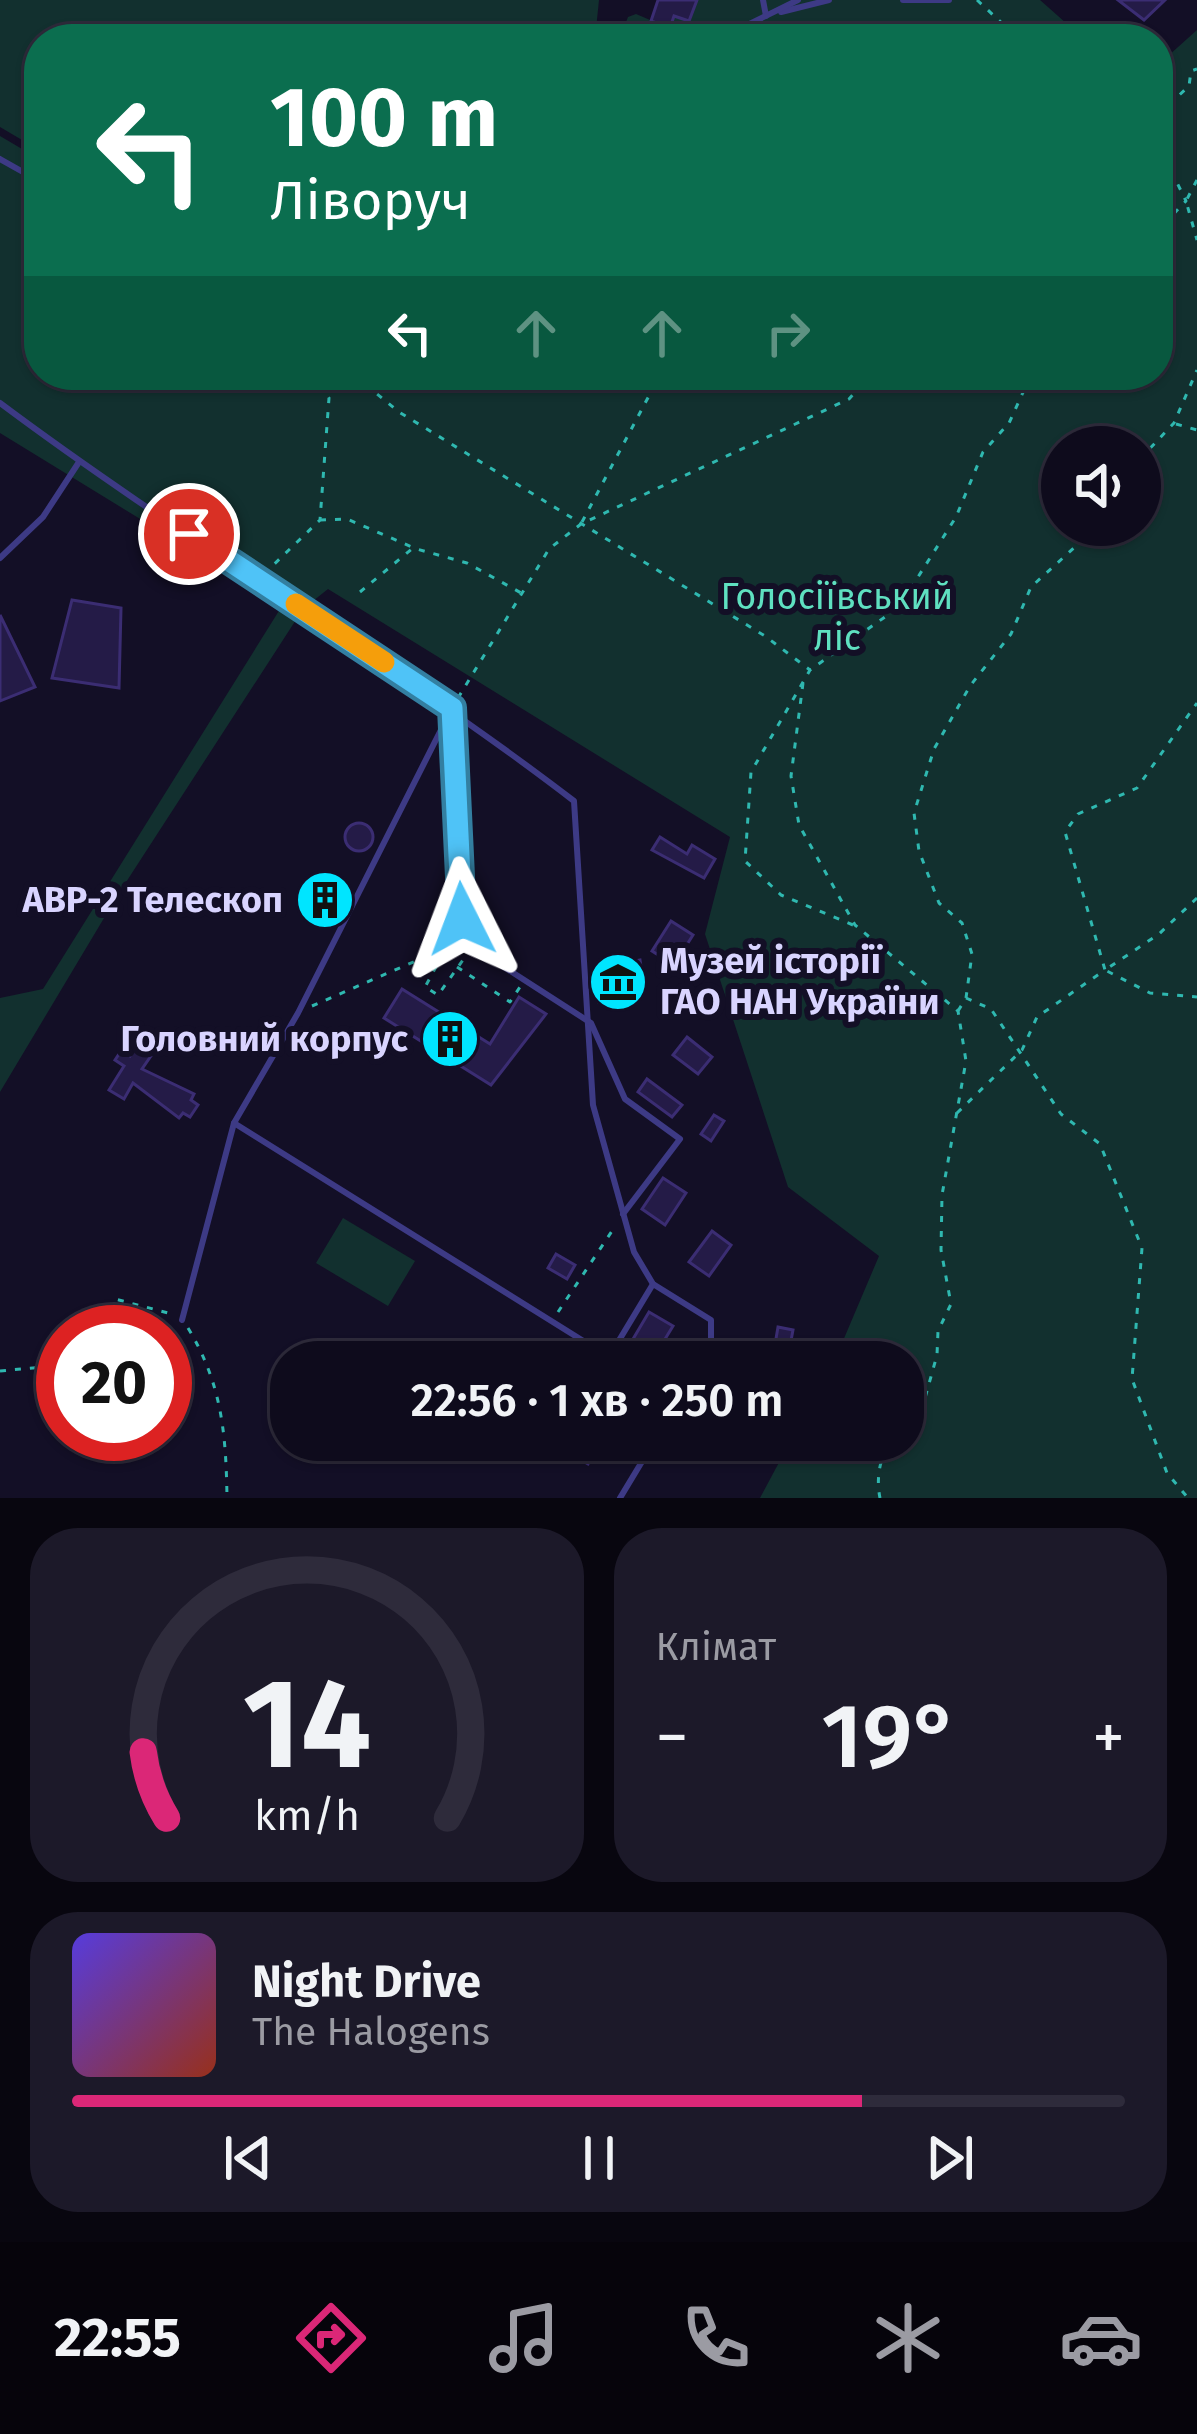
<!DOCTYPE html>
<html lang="uk">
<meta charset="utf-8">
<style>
body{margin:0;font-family:"Fira Sans",sans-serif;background:#1c1929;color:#f1f3f6;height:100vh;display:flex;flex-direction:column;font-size:45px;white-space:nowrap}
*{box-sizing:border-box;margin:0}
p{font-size:39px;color:#9b9ba3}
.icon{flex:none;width:66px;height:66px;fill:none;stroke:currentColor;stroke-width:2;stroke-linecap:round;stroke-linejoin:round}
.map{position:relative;height:1498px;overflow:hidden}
.sheet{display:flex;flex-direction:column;gap:30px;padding:30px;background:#08060f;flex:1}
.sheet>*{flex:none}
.top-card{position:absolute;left:24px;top:24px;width:1149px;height:366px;border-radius:48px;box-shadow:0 3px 9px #0004,0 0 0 3px #2e2b3b;background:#0b6e4f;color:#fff;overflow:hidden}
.controls{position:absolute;left:1041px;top:426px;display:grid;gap:24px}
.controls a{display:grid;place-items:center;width:120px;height:120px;border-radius:50%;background:#0e0b1c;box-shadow:0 3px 9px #0004,0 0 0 3px #2e2b3b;font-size:60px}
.speed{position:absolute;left:36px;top:1305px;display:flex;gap:24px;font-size:60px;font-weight:700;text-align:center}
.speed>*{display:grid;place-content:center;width:156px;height:156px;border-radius:50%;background:#0e0b1c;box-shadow:0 3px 9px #0004,0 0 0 3px #2e2b3b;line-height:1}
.speed .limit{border:18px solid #d22;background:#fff;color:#111}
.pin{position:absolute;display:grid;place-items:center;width:102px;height:102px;color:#fff;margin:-51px;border:6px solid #fff;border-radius:50%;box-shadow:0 3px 12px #0007}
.me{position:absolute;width:132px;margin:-66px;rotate:357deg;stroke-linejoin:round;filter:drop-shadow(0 0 9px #0008)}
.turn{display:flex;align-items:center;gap:42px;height:252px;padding:0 48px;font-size:54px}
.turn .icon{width:156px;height:156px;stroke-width:2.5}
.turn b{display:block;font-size:84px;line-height:102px}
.lanes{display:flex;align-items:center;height:114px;padding:0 48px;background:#0003;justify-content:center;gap:60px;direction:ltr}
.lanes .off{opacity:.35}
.big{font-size:90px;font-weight:600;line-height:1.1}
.sheet .widget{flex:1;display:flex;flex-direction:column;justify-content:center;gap:18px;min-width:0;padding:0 42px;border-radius:48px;background:#1c1929}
.sheet .dial{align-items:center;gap:0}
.dial svg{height:312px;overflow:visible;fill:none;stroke:#2e2b3b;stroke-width:7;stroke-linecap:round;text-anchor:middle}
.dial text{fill:#f1f3f6;stroke:none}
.song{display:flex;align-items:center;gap:36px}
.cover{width:144px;height:144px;border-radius:18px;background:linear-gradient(135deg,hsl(250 70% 55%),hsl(10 70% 35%))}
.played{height:12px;border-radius:6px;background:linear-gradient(90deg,#db2777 75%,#2e2b3b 75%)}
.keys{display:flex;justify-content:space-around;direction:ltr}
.heat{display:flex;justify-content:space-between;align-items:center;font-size:66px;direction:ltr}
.sheet .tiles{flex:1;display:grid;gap:30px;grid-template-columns:1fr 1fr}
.widget:last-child{grid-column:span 2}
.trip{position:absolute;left:270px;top:1341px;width:654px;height:120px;border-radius:48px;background:#0e0b1c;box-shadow:0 3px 9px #0004,0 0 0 3px #2e2b3b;font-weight:600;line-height:120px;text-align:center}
.menu{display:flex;height:192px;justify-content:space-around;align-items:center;background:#06040b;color:#9b9ba3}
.menu .icon{width:84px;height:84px}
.menu .selected{color:#db2777}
.menu b{font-size:54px;color:#f1f3f6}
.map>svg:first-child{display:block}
.green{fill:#12302f;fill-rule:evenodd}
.building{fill:#241b47;stroke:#3b2d73;stroke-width:3}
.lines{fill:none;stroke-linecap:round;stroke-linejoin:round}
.path{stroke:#2fb8b0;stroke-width:3;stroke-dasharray:6 9;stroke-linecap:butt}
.service{stroke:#3d3a85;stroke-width:6}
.route-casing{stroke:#337fa1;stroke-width:30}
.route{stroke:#4fc3f7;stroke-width:21}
.slow{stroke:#f59e0b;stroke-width:21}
.labels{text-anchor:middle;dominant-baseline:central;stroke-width:12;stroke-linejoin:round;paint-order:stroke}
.park-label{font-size:36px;fill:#5fe0c0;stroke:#130f26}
.poi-label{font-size:36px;font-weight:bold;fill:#d9d4ff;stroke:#130f26;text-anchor:end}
</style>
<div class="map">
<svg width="1197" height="1498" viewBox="0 0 1197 1498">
<rect width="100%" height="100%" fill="#130f26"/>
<g class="green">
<path d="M0 0H599L595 39H39V150L0 127Z"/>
<path d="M697 0H1040L1084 39H607L620 38 628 17 636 14 669 28 674 16Z"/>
<path d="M1197 30V1498H760L791 1440H903V1362H834L879 1256 788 1187 705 934 730 837 328 589 303 609 119 893 0 1092V998L43 989 282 606 0 433V136L39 159V375H1158V65ZM1062 447H1140V525H1062Z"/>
<path d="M343 1218 415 1261 388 1306 316 1263Z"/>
</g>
<g class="building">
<path d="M658 0H697L689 21 674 16 670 28 651 21Z"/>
<path d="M1118 0H1165L1144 20Z"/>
<path d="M72 600 121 608 119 688 52 678Z"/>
<path d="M0 615 35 687 0 701Z"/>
<circle cx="359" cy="837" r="14"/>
<path d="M660 837 687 854 692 845 715 859 704 878 652 850Z"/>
<path d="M671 921 693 935 674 965 652 951Z"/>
<path d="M640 960 642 973 629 976 632 989 608 994 603 967Z"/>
<path d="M402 989 490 1044 519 997 546 1014 491 1085 384 1018Z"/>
<path d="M687 1037 712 1057 698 1074 673 1055Z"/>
<path d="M137 1044 153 1053 142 1069 194 1094 191 1100 198 1105 190 1117 183 1113 179 1118 133 1083 124 1099 109 1090 124 1066 115 1060 121 1051 130 1056Z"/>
<path d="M647 1079 682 1105 672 1117 638 1092Z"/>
<path d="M714 1115 724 1121 711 1141 701 1134Z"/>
<path d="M663 1178 686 1193 665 1225 642 1209Z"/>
<path d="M712 1231 731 1245 709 1276 689 1262Z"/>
<path d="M556 1254 575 1265 567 1279 548 1268Z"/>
<circle cx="122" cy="1320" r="13"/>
<path d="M649 1312 673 1326 651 1362H634L623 1356Z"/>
<path d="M778 1327 793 1330 787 1362H772Z"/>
<path d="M570 1440H602L588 1464 564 1450Z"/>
</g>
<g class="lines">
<g class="path">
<path d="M977 0 1019 39"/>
<path d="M767 24 768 39"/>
<path d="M1158 115 1189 86 1191 71 1197 69"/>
<path d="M1158 144 1186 201 1158 230"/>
<path d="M1197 180 1186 201 1197 240"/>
<path d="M354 375 399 412 765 636 810 670"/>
<path d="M1176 424 1197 430"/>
<path d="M1140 459 1174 423 1197 370"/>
<path d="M320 520 347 519 412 547"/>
<path d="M582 522 660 375"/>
<path d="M264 574 320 520 329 398 316 375"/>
<path d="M360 592 413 548 467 563 523 594"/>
<path d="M803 683 791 776 799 825 855 925 958 1011 966 1061 942 1195 941 1250 951 1304 938 1331 937 1355 920 1416 903 1431"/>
<path d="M458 698 549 549 581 524 849 399 870 375"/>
<path d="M1197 898 1159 934 1105 970 1150 993 1197 997"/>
<path d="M462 919 483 932 438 995 425 987Z"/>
<path d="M853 925 781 895 745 861 751 772 810 670 899 607 956 517 983 452 1009 423 1031 375"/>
<path d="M457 967 510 1002 520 987"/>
<path d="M966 998 991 1009 1061 1114 1100 1144 1142 1248 1132 1379 1167 1473 1188 1498"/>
<path d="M597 1002 635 991 632 978"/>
<path d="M312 1006 441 950"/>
<path d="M958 1011 966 998 972 954 962 923 939 903 919 851 914 813 934 749 970 686 1011 634 1031 587 1099 525"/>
<path d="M957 1113 1022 1050 1037 1017 1105 970 1065 832 1078 814 1137 788 1197 703"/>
<path d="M558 1312 616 1225"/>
<path d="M188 1328C222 1384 226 1434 227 1498"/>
<path d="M89 1332 115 1299 172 1314"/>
<path d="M0 1371 43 1367 63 1356"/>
<path d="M880 1498C876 1479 879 1454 894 1440"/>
</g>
<g class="service">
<path d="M763 0 766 16"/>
<path d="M903 0H949"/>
<path d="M781 12 829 0"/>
<path d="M719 39 798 0"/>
<path d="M0 159 39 181"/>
<path d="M0 403C187 543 389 659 574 801L593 1105 634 1252 653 1284 711 1320V1347L702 1362"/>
<path d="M0 558 43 517 79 462"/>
<path d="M453 712 462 919"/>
<path d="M473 947 591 1023 625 1099 680 1139 623 1214"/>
<path d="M234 1123 609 1357 653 1284"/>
<path d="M182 1320 234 1123 298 1013 452 708"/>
<path d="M620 1498 655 1440"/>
</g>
</g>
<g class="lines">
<defs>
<path id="route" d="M189 534 452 708 462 919"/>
</defs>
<use href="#route" class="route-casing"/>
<use href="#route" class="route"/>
<path class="slow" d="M296 604 384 662"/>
</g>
<defs>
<symbol id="building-disc" viewBox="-11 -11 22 22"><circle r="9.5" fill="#00e5ff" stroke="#130f26"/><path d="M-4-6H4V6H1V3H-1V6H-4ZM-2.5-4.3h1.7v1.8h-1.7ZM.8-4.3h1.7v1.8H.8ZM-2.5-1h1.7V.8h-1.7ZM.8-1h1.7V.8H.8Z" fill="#111"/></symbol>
<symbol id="museum-disc" viewBox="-11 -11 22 22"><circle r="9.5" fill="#00e5ff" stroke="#130f26"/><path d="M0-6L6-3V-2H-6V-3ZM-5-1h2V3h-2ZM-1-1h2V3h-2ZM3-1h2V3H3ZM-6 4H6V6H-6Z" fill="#111"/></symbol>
</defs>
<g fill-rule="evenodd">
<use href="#building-disc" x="292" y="867" width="66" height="66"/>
<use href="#museum-disc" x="585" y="949" width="66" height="66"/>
<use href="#building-disc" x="417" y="1006" width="66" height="66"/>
</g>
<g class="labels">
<g class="park-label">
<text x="837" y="597">Голосіївський<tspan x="837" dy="41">ліс</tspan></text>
</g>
<g class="poi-label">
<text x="283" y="900">АВР-2 Телескоп</text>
<text x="660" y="961" text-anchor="start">Музей історії<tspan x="660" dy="41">ГАО НАН України</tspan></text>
<text x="408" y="1039">Головний корпус</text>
</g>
</g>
</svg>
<div class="controls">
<a><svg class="icon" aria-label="sound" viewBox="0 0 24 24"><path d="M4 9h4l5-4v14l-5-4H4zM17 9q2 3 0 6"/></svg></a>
</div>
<div class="speed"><div class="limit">20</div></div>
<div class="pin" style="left:189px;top:534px;background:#d93025"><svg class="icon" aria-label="arrive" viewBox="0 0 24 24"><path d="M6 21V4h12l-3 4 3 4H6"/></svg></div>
<svg class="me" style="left:462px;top:919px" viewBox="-20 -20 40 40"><path d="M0-17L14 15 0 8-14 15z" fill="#4fc3f7" stroke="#fff" stroke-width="4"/></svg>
<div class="trip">22:56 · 1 хв · 250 m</div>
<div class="top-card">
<div class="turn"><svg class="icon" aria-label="left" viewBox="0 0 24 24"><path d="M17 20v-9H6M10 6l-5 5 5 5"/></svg><div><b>100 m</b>Ліворуч</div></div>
<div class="lanes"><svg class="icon" aria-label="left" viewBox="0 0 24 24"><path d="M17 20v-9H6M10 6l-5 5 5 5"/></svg><svg class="icon off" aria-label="ahead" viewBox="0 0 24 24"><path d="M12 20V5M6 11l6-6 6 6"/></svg><svg class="icon off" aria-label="ahead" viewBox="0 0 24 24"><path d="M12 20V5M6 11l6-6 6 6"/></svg><svg class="icon off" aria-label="right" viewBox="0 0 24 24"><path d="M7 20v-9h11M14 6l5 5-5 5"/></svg></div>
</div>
</div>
<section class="sheet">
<div class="tiles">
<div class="widget dial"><svg viewBox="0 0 100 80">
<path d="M14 69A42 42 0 1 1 86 69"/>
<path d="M14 69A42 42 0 0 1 8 52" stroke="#db2777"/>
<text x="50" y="56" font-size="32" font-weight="700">14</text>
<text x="50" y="72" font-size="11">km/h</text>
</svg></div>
<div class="widget"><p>Клімат</p>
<div class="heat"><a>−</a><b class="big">19°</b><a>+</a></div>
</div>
<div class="widget">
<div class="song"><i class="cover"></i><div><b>Night Drive</b><p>The Halogens</p></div></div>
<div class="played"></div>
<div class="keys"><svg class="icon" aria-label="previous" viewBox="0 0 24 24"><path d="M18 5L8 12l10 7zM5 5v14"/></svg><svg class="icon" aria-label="pause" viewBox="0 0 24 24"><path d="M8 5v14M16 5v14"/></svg><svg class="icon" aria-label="next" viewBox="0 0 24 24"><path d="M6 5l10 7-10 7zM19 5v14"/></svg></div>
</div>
</div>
</section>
<nav class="menu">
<b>22:55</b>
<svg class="icon selected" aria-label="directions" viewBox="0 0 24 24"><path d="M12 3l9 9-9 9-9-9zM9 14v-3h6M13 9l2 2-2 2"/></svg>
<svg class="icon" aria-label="music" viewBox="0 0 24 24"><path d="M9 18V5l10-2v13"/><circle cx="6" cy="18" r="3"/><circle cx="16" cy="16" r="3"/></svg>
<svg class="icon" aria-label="phone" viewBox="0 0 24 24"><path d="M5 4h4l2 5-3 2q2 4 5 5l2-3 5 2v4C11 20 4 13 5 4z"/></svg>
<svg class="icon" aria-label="climate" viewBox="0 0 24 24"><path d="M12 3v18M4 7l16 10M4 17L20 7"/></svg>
<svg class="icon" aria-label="car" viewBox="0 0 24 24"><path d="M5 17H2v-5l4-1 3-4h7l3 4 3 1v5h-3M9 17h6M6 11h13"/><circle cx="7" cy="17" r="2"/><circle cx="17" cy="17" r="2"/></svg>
</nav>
